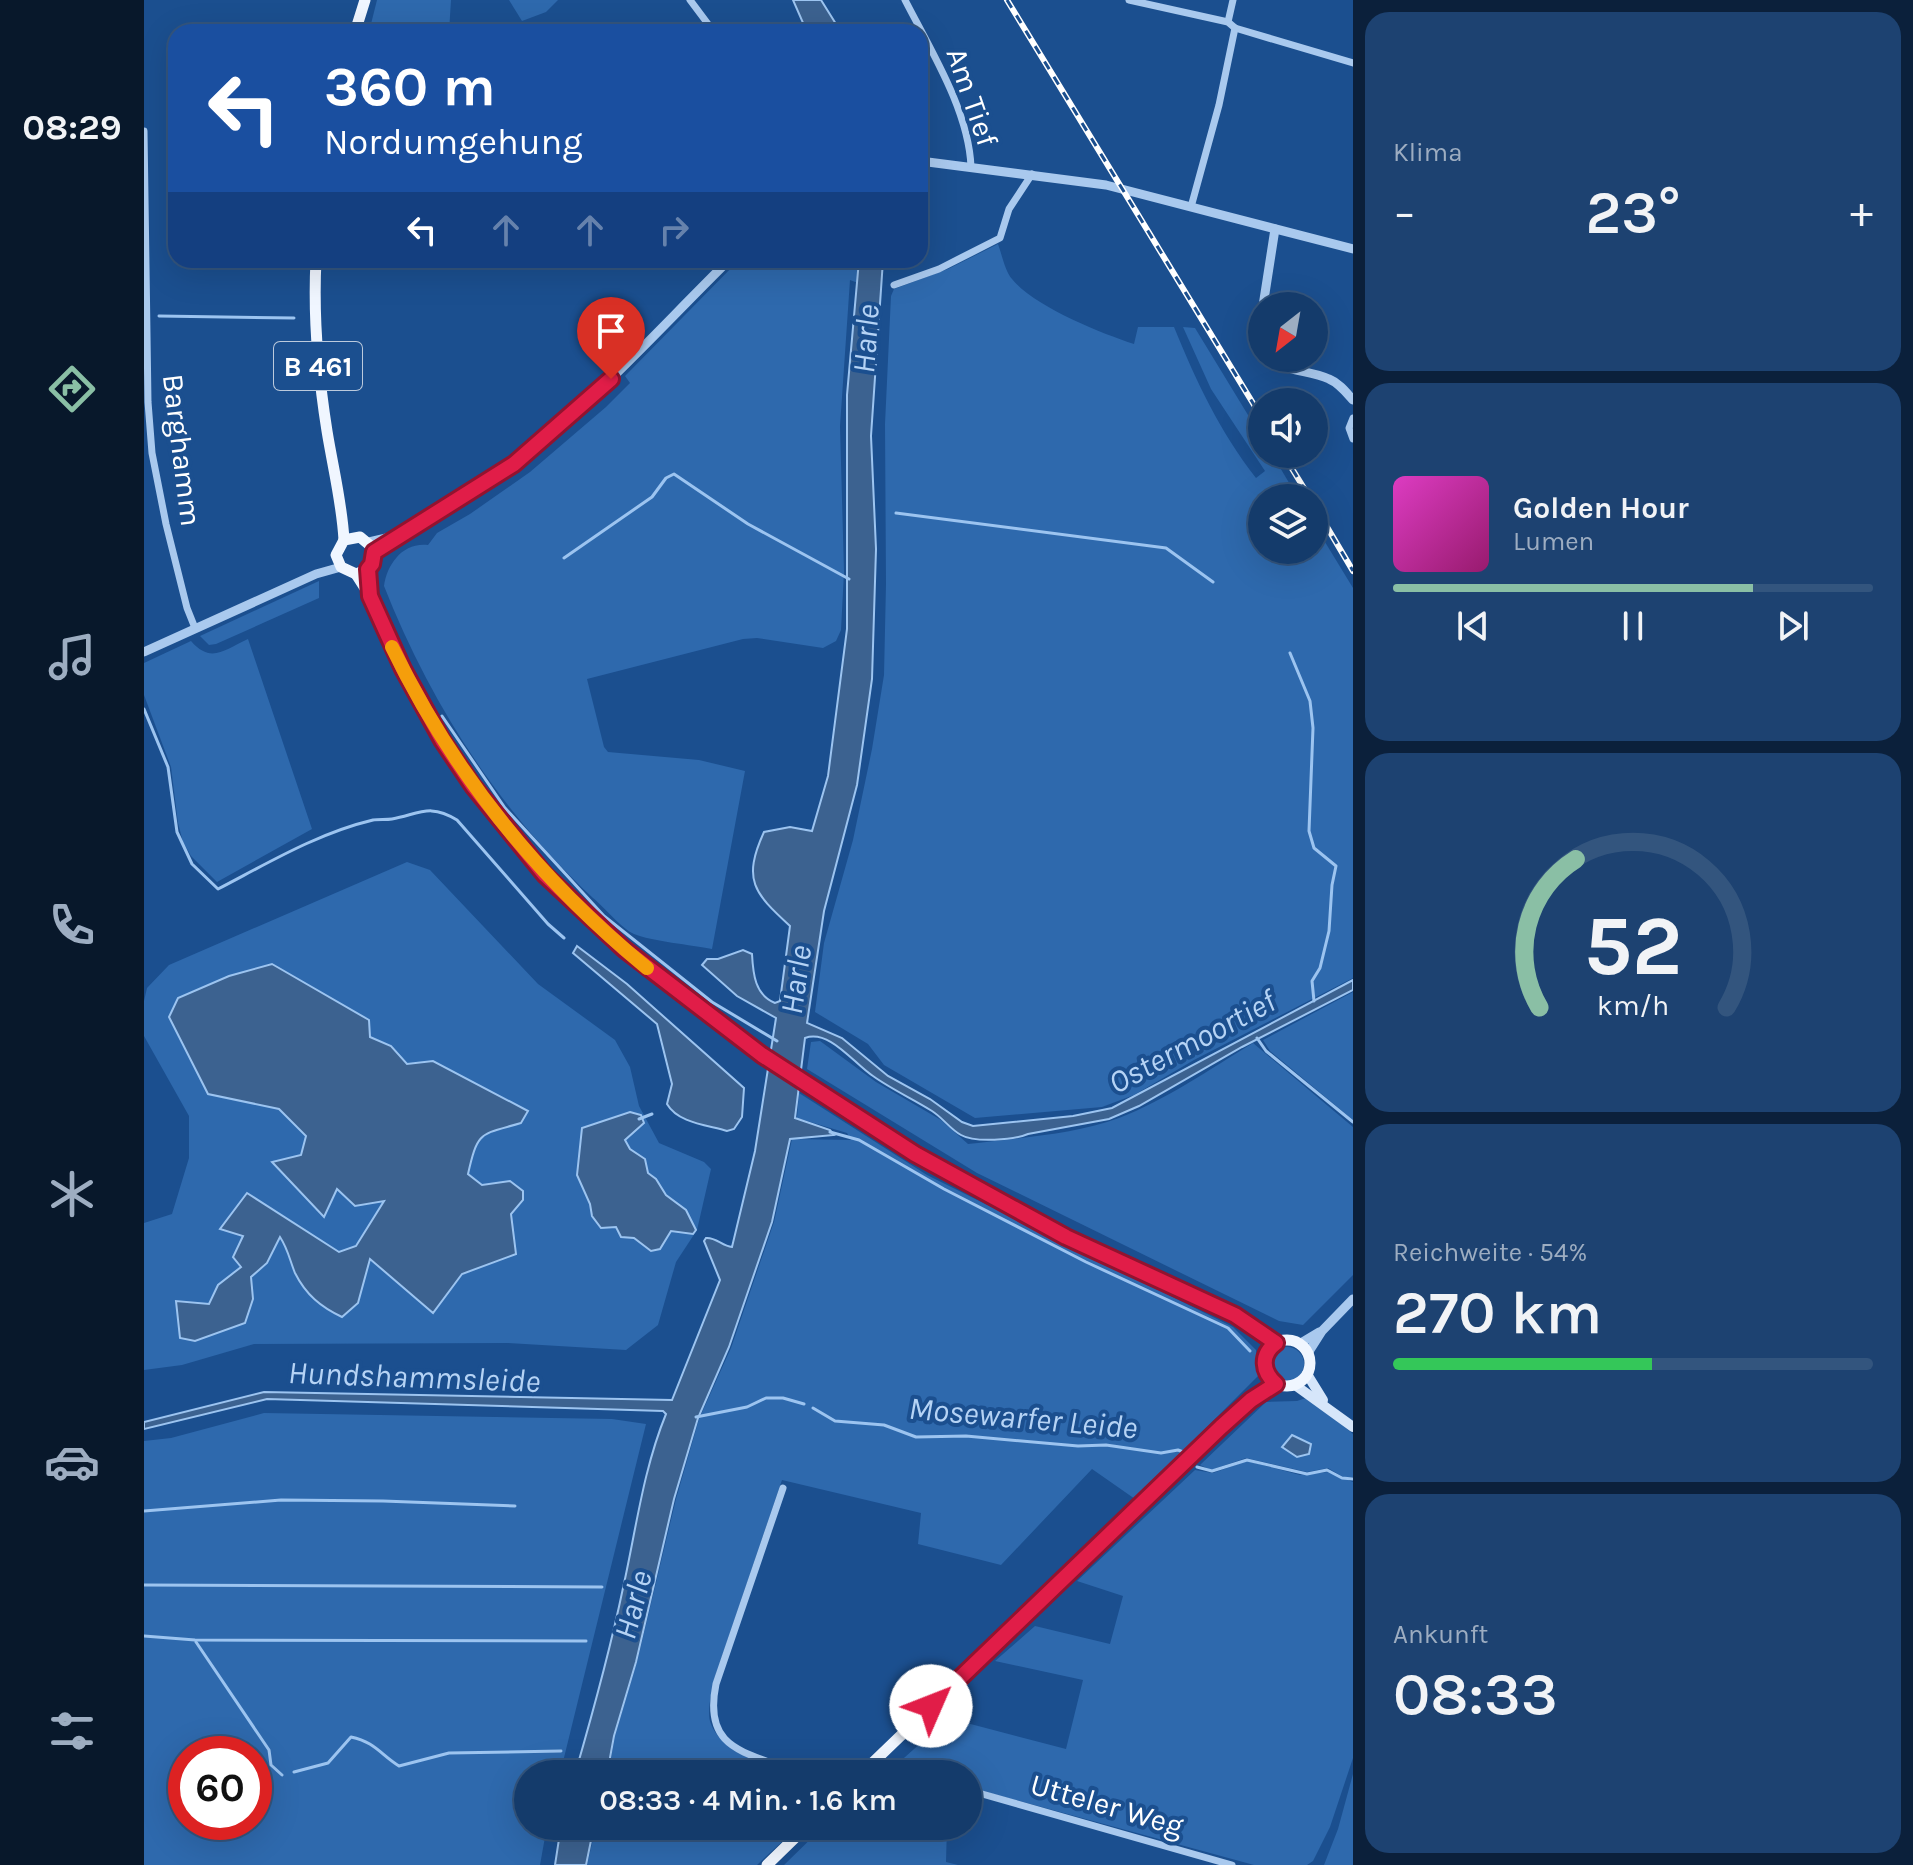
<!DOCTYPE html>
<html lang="de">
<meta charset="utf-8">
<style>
body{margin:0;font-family:Karla,sans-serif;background:#1d4271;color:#f1f3f6;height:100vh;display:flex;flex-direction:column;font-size:30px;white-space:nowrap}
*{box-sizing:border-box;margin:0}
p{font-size:26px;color:#9dadc1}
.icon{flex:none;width:44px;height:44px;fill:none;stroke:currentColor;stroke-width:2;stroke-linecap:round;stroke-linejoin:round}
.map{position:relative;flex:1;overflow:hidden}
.drawer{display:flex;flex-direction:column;gap:12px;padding:12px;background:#0b203b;width:560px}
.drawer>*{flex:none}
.hud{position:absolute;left:24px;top:24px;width:760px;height:244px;border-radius:24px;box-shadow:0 8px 32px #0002,0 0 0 2px #33557e;background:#1a4fa0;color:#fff;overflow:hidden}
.needle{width:52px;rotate:211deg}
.tools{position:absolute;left:1104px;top:292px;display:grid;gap:16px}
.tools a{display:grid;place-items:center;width:80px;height:80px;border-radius:50%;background:#143b6b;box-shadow:0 8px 32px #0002,0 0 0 2px #33557e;font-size:40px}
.speed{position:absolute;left:24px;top:1736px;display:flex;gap:16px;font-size:40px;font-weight:700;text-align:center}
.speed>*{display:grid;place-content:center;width:104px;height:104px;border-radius:50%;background:#143b6b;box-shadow:0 8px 32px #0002,0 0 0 2px #33557e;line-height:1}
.speed .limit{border:12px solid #d22;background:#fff;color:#111}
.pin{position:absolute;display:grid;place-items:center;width:68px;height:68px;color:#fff;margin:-82px -34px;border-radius:50% 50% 50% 0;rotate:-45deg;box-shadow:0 0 8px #0007}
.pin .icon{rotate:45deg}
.me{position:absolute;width:88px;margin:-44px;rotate:46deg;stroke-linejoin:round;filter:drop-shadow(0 0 6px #0008)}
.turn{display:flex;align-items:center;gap:28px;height:168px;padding:0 24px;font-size:36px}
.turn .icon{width:104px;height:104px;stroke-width:2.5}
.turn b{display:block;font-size:56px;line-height:68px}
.lanes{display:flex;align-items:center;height:76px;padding:0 24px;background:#0003;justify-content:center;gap:40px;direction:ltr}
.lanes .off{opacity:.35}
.big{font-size:60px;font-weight:600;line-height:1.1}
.drawer .card{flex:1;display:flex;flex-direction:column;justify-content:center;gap:12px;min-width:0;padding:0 28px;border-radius:24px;background:#1d4271}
.drawer .dial{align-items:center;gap:0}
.dial svg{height:208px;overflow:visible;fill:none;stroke:#33557e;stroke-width:7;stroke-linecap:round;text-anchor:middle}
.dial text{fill:#f1f3f6;stroke:none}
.song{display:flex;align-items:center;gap:24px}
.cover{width:96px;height:96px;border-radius:12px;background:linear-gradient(135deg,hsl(310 70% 55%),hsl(320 70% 35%))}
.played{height:8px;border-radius:4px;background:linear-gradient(90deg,#8abfa5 75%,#33557e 75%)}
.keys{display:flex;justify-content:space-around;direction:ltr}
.heat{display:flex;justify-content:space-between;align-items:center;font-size:44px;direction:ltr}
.charge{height:12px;border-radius:6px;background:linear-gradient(90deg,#34c759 54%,#33557e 0)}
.trip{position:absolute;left:370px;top:1760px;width:468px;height:80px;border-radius:40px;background:#143b6b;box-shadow:0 8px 32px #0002,0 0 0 2px #33557e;font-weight:600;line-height:80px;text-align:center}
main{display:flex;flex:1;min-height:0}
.tab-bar{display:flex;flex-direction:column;width:144px;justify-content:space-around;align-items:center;background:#08182b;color:#9dadc1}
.tab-bar .icon{width:56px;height:56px}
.tab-bar .selected{color:#8abfa5}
.tab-bar b{font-size:36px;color:#f1f3f6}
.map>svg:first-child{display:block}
.green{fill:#2e69ad;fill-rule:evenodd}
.water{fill:#3c6290;stroke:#9cc4f0;stroke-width:2}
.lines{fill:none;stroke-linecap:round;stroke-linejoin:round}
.stream{stroke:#9cc4f0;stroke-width:3}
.minor{stroke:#a9c9ee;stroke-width:7}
.tertiary{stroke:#a9c9ee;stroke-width:9}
.secondary{stroke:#d6e6fa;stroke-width:10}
.primary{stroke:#f0f6ff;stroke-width:11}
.rail-casing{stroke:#fff;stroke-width:6}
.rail{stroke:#1b4f8f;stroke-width:3;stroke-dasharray:9;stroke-linecap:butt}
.route-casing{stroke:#92132f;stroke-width:20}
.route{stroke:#e11d48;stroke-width:14}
.slow{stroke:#f59e0b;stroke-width:14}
.labels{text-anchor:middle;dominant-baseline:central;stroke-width:8;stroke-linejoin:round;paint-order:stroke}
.shield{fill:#1b4f8f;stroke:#bbcadd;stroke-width:2}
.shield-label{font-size:28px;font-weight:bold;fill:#fff}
.street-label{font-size:30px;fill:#fff;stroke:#1b4f8f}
.water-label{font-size:32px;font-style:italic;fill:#b5d3f5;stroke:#1b4f8f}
</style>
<main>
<nav class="tab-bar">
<b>08:29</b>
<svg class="icon selected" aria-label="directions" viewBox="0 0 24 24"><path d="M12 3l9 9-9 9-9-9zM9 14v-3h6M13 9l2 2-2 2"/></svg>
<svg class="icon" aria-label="music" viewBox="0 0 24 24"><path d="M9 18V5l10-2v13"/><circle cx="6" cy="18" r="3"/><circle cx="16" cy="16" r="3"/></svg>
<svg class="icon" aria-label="phone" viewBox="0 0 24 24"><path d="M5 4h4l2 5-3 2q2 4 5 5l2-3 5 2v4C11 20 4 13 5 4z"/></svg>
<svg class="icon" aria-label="climate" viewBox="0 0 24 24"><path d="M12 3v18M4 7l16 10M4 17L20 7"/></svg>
<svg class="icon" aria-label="car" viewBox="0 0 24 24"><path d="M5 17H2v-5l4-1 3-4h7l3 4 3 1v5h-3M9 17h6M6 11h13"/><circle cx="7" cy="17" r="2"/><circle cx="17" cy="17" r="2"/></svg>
<svg class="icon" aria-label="filters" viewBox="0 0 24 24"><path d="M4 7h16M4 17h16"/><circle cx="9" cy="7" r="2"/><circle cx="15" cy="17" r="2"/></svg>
</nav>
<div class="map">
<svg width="1209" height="1865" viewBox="0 0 1209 1865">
<rect width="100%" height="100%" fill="#1b4f8f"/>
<g class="green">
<path d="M233 0H307L305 32H225Z"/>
<path d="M365 0H414L402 12 378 21Z"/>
<path d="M854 244C858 255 861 271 868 279 891 307 957 333 990 344L994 327H1030C1052 381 1076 432 1112 478L1121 471 1067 389 1039 327 1051 328 1118 438V454H1128L1154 498H1118V550H1170V524L1209 588V978L1050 1060 990 1095 958 1107 831 1118 740 1065 724 1044 671 1012 680 943 709 840 728 749 740 675 742 584 741 424 747 296 750 289 804 269Z"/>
<path d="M595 260H715L714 283 706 280 696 426 700 572 697 630 692 641 679 648 613 638 599 639 443 679 460 747 464 752 555 760 601 771 568 949C548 945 507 941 490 934 478 929 460 907 449 898 356 812 286 703 240 586 243 564 259 542 284 545L293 533 326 514 386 472 462 407 486 383 481 376Z"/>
<path d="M175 581V598L72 644 65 645 56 636Z"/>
<path d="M104 639 168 829 73 882 47 856 39 842 34 823 27 767 0 695V663L47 641C67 664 80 650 104 639Z"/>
<path d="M263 862 286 870 394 984 471 1040 486 1067 495 1106 515 1143 560 1162 567 1169 553 1230 532 1262 514 1325 482 1350 364 1343 110 1344 38 1365 0 1370V1223L28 1214 45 1158V1116L0 1036V1001L3 988 25 965Z"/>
<path d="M1209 992V1120L1126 1051 1119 1040Z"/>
<path d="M676 1041 732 1082 797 1120 824 1144C872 1138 929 1135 975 1118 1022 1100 1066 1069 1109 1043L1209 1127V1275L1159 1325 1135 1321 833 1173 663 1069 667 1042Z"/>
<path d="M655 1093 783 1175 1089 1327 1112 1350 1114 1376 991 1499 948 1469 857 1565 774 1544 777 1513 638 1480 570 1680C568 1692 562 1713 567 1724 577 1751 621 1763 646 1774H464L471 1736 493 1662 532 1499 555 1419 587 1348 630 1222 648 1139 707 1140 703 1133 653 1118Z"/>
<circle cx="1143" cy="1364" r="17"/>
<path d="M1165 1397 1209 1434V1477H1199L1184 1468 1163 1472 1102 1458 1067 1470 1056 1465 1122 1402 1153 1401Z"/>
<path d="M120 1413 468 1419 502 1424 416 1774H384V1826H403L396 1865H0V1441L27 1438ZM42 1754H110V1822H42Z"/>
<path d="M1103 1461 1156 1475 1184 1472 1209 1482V1758L1186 1827 1169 1861 1163 1865H1110L824 1787V1774H742L788 1733 800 1717 922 1749 939 1680 851 1661 891 1626 966 1644 979 1596 933 1581 1051 1470 1069 1473Z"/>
<path d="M1209 1774V1865H1180L1194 1829Z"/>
<path d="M452 1826H655L613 1865H443Z"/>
<path d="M680 1826H803L802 1862 814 1865H640Z"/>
</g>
<g class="water">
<path d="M649 0H677L697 32H663Z"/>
<path d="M715 260H739L727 436 732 549 728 679 713 785 680 911 663 1023 698 1038 744 1076 786 1099 818 1122 829 1126 929 1116 968 1108 1209 980V990L1098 1047 995 1106 965 1119 884 1134C870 1140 831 1143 817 1135 806 1129 799 1118 788 1111 769 1099 747 1089 729 1076 710 1064 686 1029 661 1038L651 1118 686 1130 690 1135 646 1139 628 1222 585 1347 554 1418 530 1499 492 1662 470 1736 463 1774H431C449 1712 466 1651 479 1588 492 1530 499 1470 522 1414L519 1411 123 1399 0 1429V1422L120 1392 528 1400 576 1280 560 1241 562 1238C572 1237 578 1246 588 1247L611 1151 632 1018 593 996 558 965 563 959H574L599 950 608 954C609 974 611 995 631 1003L636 1001 646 926C610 893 598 880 620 832L646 827 668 831 684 776 703 629V395Z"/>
<path d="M433 946 483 984 600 1088 598 1117 590 1129 583 1131C563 1125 534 1123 523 1104L528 1084 513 1024 429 953Z"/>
<path d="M128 964 225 1020 226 1037 247 1046 263 1064 289 1061 384 1111 377 1123C336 1135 334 1130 324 1174L338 1185 366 1181 379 1191V1200L367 1214 372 1254 318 1274 289 1313 226 1259 214 1303 198 1317C177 1307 162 1295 151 1273 146 1261 144 1249 136 1237L123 1263 107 1277 109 1299 101 1323 51 1341 36 1338 32 1301 65 1304 74 1285 97 1267 89 1257 99 1236 76 1229 103 1193 195 1252 212 1246 240 1201 211 1206 193 1189 180 1217 128 1162 157 1155 162 1136 135 1109 64 1094 25 1017 34 998 85 976Z"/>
<path d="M486 1112 497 1115 500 1123 481 1140 486 1149 501 1159 504 1173 512 1179 522 1195 542 1210 552 1230 549 1234 527 1231 516 1249 507 1251 490 1238 477 1237 472 1227 457 1228 448 1216 446 1204 433 1175 438 1128Z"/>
<path d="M1148 1435 1167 1444 1165 1454 1153 1457 1138 1447Z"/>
<path d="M417 1826H450L442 1865H411Z"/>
</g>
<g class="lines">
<g class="stream">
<path d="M15 316 150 318"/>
<path d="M752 513 1022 548 1069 582"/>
<path d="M420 558 508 497 522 478 530 474 604 524 705 579"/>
<path d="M1146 653 1166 701 1169 728 1165 831 1170 848 1192 866 1188 885 1185 931 1176 968 1168 981 1170 1001"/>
<path d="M0 709 24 767 33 832 48 864 74 889C124 863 174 833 229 820 235 819 242 820 248 819 275 814 286 803 313 820L404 924 420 938"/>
<path d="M298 716 361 808 460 916 568 1002 633 1041"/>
<path d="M1113 1038 1122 1051 1209 1122"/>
<path d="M495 1119 508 1114"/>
<path d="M686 1132 715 1140 800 1189 942 1262 1084 1328 1106 1351"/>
<path d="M669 1408 691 1421 740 1425 772 1437 822 1436 934 1446 962 1445 1017 1453 1034 1450 1042 1453"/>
<path d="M552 1417 603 1407 622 1398H639L660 1404"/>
<path d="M1053 1467 1068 1471 1103 1460 1163 1474 1183 1470 1198 1478 1209 1479"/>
<path d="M0 1511 137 1500 239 1501 371 1506"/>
<path d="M0 1585 458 1587"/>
<path d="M0 1636 51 1640 442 1641"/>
<path d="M52 1642 125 1750 127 1765 138 1775"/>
<path d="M150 1772 184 1763 207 1737C231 1742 236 1754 255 1766L305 1753 417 1751"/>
</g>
<g class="minor">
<path d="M546 0 570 32"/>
<path d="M761 0C786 49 825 111 827 167"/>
<path d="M985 0 1084 22 1091 28 1209 63"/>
<path d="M1084 22 1089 0"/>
<path d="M0 131 4 402 8 453 22 524 43 608 51 628"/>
<path d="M1047 207 1075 105 1091 28"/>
<path d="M750 285 795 269 856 238 865 209 888 174"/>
<path d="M1209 418 1205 428 1209 439"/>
<path d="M639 1488 572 1684C558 1753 605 1751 655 1774"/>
<path d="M824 1790 1088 1865"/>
</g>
<g class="tertiary">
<path d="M776 161 962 185 1209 249"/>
<path d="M1119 306 1131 229"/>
<path d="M1118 314 1116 332 1118 348"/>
<path d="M1124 358C1141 372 1165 370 1185 379 1195 383 1202 392 1209 400"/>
<path d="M225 542 251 536"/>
<path d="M230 552C277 522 329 496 374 461 450 402 516 328 585 260"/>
<path d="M0 652 172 574 197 567"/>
<path d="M1155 1344 1175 1332"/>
<path d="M1164 1353 1178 1331 1209 1299"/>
</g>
<g class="secondary">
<path d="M1163 1374 1179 1400"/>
<path d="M1151 1385 1209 1427"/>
</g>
<g class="primary">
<path d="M211 32 221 0"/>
<path d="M172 260C169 318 174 374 183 431 189 468 198 503 200 540"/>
<path d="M224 569 212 574 197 567 192 555 200 540 216 537 228 547 230 558 224 569 226 591"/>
<path d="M212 574 226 596 267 685 298 740 329 786 401 875 480 949 618 1055 771 1154 922 1237 1091 1315 1132 1343"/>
<circle cx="1143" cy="1363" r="23"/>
<path d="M717 1774 1077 1427 1107 1400 1132 1384"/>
<path d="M623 1865 663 1826"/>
</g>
<defs>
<g id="rail">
<path d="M863 0 1118 418"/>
<path d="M1139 454 1166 498"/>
<path d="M1170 505 1209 571"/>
</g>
</defs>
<use href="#rail" class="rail-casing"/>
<use href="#rail" class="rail"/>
</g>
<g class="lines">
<defs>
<path id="route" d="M467 379 370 464 230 552 228 564 224 569 226 596 259 669 298 740 329 786 401 875 480 949 618 1055 771 1154 922 1237 1091 1315 1132 1343C1116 1355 1118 1372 1132 1384L1107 1400 1077 1427 787 1706"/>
</defs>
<use href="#route" class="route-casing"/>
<use href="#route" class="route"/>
<path class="slow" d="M248 647C309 773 394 879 503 968"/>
</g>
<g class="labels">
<rect class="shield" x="130" y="342" width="88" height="48" rx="6"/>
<g class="shield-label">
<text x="174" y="366">B 461</text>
</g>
<g class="street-label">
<text transform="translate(828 97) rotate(71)">Am Tief</text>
<text transform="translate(38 450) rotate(83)">Barghamm</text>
<text transform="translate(963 1805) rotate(16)">Utteler Weg</text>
</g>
<g class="water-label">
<text transform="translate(722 339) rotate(-86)">Harle</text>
<text transform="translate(652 980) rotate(-82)">Harle</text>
<text transform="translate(1048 1042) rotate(-28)">Ostermoortief</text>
<text transform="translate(270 1377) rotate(2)">Hundshammsleide</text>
<text transform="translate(879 1418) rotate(5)">Mosewarfer Leide</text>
<text transform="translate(489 1605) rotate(-75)">Harle</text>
</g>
</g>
</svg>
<div class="tools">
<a><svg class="needle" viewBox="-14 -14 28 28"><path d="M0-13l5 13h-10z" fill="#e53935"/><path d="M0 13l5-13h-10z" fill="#9dadc1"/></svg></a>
<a><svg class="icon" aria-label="sound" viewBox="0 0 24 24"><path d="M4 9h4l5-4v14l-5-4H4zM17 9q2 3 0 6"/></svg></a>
<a><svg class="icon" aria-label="layers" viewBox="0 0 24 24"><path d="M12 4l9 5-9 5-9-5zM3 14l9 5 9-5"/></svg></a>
</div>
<div class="speed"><div class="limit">60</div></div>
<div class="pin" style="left:467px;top:379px;background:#d93025"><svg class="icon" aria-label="arrive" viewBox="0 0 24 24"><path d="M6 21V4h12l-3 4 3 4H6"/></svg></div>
<svg class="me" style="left:787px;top:1706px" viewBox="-20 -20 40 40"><circle r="19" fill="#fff"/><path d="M0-13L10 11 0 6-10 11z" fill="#e11d48"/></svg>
<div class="trip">08:33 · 4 Min. · 1.6 km</div>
<div class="hud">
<div class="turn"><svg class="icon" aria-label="left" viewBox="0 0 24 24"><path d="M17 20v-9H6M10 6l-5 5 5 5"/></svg><div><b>360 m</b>Nordumgehung</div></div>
<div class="lanes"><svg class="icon" aria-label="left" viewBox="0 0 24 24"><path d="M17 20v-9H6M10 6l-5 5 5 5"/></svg><svg class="icon off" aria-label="ahead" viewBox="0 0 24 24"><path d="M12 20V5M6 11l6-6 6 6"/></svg><svg class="icon off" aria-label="ahead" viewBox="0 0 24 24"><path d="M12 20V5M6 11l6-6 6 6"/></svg><svg class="icon off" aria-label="right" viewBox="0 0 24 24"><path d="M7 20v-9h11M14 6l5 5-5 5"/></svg></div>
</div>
</div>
<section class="drawer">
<div class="card"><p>Klima</p>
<div class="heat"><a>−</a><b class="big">23°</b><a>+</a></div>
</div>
<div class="card">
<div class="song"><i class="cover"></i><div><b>Golden Hour</b><p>Lumen</p></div></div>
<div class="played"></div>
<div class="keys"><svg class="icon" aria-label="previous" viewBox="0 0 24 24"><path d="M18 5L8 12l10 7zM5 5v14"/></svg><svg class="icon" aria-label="pause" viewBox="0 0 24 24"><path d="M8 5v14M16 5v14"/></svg><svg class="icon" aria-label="next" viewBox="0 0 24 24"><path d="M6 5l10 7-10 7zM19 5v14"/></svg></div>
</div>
<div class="card dial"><svg viewBox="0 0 100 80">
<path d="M14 69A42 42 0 1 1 86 69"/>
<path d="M14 69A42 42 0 0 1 28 12" stroke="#8abfa5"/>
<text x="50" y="56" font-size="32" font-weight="700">52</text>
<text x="50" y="72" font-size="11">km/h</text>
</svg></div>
<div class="card"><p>Reichweite · 54%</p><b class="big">270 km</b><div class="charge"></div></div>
<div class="card"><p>Ankunft</p><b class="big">08:33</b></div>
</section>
</main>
